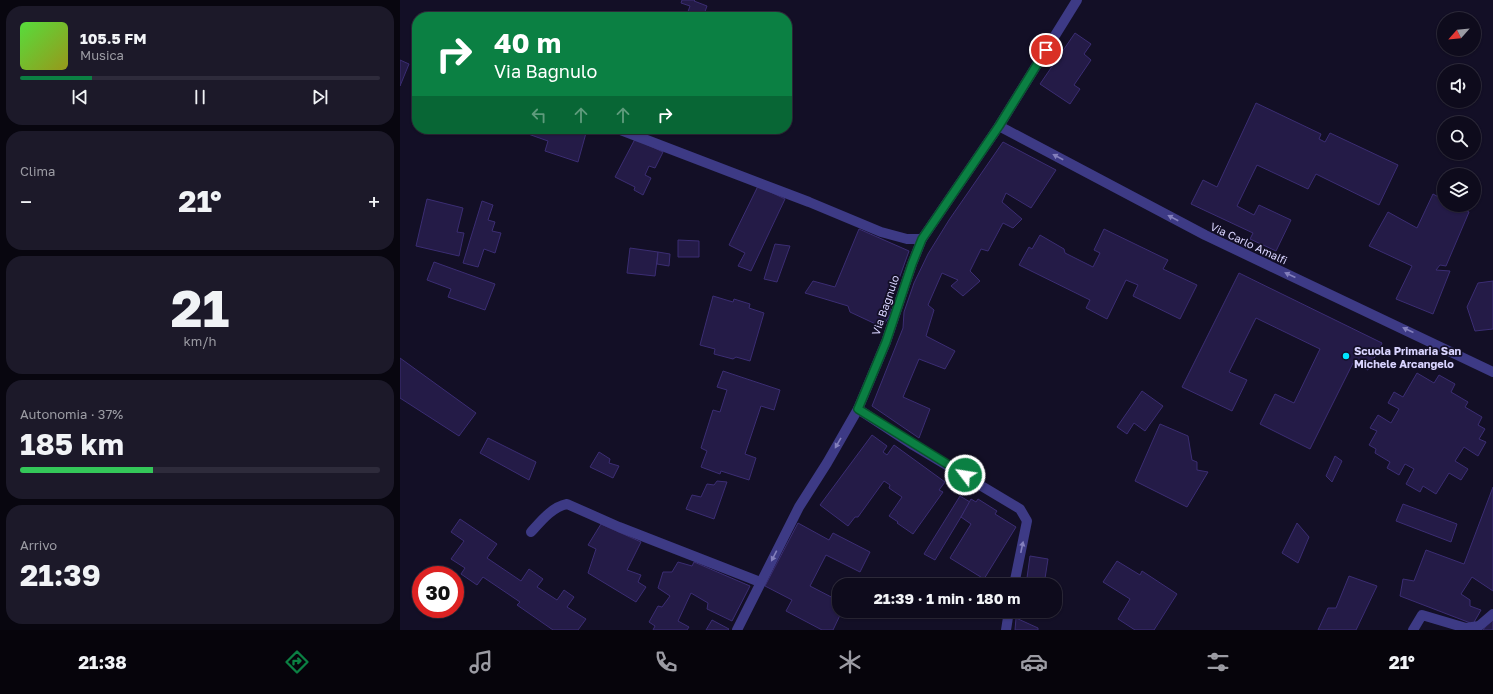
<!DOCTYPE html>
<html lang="it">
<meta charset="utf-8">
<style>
body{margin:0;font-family:"Golos Text",sans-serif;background:#1c1929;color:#f1f3f6;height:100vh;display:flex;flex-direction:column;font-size:15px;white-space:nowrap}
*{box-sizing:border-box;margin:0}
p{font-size:13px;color:#9b9ba3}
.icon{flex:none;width:22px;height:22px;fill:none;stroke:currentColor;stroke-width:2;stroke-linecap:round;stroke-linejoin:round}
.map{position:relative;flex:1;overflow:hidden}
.sheet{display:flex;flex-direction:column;gap:6px;padding:6px;background:#08060f;width:400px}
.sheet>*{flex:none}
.banner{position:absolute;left:12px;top:12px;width:380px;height:122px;border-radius:16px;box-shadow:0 1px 3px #0004,0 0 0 1px #2e2b3b;background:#0b8043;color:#fff;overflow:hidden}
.needle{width:26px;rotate:243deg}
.fabs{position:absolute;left:1037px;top:12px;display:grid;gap:8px}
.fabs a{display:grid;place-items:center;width:44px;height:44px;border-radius:50%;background:#0e0b1c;box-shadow:0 1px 3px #0004,0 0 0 1px #2e2b3b;font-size:20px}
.speed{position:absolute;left:12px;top:566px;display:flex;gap:8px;font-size:20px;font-weight:700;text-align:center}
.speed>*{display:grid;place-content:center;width:52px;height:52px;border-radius:50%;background:#0e0b1c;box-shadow:0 1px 3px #0004,0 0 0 1px #2e2b3b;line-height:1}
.speed .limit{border:6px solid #d22;background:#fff;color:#111}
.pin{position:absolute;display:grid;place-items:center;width:34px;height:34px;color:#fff;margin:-17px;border:2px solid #fff;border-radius:50%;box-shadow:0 1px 4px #0007}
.me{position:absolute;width:44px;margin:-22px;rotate:301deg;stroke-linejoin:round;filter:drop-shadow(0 0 3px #0008)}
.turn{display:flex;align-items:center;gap:14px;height:84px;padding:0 16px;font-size:18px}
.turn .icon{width:52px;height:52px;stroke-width:2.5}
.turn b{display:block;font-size:28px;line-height:34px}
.lanes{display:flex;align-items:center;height:38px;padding:0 16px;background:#0003;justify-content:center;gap:20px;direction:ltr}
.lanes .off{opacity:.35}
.big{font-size:30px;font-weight:700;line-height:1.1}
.sheet .card{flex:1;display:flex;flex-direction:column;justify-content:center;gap:6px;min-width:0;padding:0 14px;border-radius:16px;background:#1c1929}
.sheet .dial{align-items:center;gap:0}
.dial b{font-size:52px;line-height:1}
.song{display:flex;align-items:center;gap:12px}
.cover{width:48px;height:48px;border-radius:6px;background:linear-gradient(135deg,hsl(110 70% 55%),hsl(60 70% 35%))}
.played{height:4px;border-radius:2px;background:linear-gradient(90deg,#0b8043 20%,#2e2b3b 20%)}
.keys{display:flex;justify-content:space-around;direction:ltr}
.heat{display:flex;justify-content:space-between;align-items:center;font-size:22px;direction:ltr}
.charge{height:6px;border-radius:3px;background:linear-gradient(90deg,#34c759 37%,#2e2b3b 0)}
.trip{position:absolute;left:432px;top:578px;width:230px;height:40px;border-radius:16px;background:#0e0b1c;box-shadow:0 1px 3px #0004,0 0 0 1px #2e2b3b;font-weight:700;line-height:40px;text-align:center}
.tab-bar{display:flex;height:64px;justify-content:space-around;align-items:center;background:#06040b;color:#9b9ba3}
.tab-bar .icon{width:28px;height:28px}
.tab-bar .selected{color:#0b8043}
.tab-bar b{font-size:18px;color:#f1f3f6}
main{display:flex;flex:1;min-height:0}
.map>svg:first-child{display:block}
.building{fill:#241b47;stroke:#3b2d73}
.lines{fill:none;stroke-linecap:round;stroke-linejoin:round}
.service{stroke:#3d3a85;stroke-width:10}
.minor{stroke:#3d3a85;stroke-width:10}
.oneway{fill:#837fbc}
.route-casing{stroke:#07532c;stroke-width:10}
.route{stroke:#0b8043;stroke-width:7}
.poi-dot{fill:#00e5ff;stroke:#130f26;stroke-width:1.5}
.labels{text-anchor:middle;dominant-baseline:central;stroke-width:3.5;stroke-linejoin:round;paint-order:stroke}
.street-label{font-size:11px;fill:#d9d4ff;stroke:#130f26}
.poi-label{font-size:11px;font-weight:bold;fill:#d9d4ff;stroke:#130f26;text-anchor:start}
</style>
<main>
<section class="sheet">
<div class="card">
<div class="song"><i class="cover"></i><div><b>105.5 FM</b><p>Musica</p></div></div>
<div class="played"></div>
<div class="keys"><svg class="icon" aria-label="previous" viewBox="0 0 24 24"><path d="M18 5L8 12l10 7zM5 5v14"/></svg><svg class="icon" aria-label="pause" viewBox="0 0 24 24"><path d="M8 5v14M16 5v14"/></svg><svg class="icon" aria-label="next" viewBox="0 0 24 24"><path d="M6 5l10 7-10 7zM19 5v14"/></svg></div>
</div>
<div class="card"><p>Clima</p>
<div class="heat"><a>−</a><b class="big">21°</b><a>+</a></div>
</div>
<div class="card dial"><b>21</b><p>km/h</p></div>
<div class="card"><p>Autonomia · 37%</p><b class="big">185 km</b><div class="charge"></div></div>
<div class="card"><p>Arrivo</p><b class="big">21:39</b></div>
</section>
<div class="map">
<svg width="1093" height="630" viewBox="0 0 1093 630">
<rect width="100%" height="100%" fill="#130f26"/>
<g class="building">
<path d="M282 0H295L294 1 307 6 303 17H286L290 6 281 3Z"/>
<path d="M675 33 691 44 684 54 691 60 674 85 680 89 670 104 640 84Z"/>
<path d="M0 60 9 64 0 86Z"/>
<path d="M856 103 921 134 919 139 925 142 930 133 998 165 979 205 916 174 908 189 857 165 837 206 854 215 859 205 891 220 876 251 850 239 853 233 791 204 803 180 817 187Z"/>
<path d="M114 129H174L186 133 178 162 145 151 148 141Z"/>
<path d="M235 139 263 152 255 168 249 166 245 175 251 178 243 195 234 190 235 187 215 177Z"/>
<path d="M603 142 656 170 631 208 606 193 602 202 622 219 613 228 603 223 588 251 581 249 570 271 580 281 563 296 551 286 558 280 542 273 528 305 534 310 526 336 555 351 545 369 519 359 503 397 530 409 519 438 472 406 503 328 504 312 514 283 528 254 549 220Z"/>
<path d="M358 186 385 199 351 271 338 266 345 253 329 245Z"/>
<path d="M1033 194 1044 200V205H1054L1069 212 1046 266 1040 265 1036 270 1050 271 1033 314 996 299 1012 266 969 246 988 212 1017 228Z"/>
<path d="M27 199 63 208 57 232 64 233 59 256 16 246Z"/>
<path d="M82 201 93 205 88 220 95 222 92 231 101 233 95 253 84 249 78 267 63 263Z"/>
<path d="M459 229 509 251 495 290H490L486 305 493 311 482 327 450 312 448 306 405 293 413 281 435 287Z"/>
<path d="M704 229 768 260 763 269 797 285 780 319 733 296 738 285 726 280 707 319 686 308 690 300 619 265 629 247 632 249 640 235 664 249 665 253 693 267 700 253 694 250Z"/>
<path d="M278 240 299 241V257H278Z"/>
<path d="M375 244 390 246 377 282 364 279Z"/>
<path d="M230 248 258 252 255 276 227 273Z"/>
<path d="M258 252 270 254 269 266 257 264Z"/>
<path d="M34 262 95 284 85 310 48 297 51 289 27 280Z"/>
<path d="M839 273 982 343 968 370 953 363 910 449 860 424 875 394 894 403 920 349 856 318 829 372 847 380 832 411 782 387Z"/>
<path d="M1093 281V329L1075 331 1067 307 1078 283Z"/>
<path d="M313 296 333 302 334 299 350 304 349 308 364 313 350 361 336 357 333 359 314 354 315 349 300 345Z"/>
<path d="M0 358 76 413 59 436 0 398Z"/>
<path d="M323 371 380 390 374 410 361 406 345 454 356 458 349 480 321 471 320 474 301 467 307 451 301 448 313 410 320 412 327 390 317 387Z"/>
<path d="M1017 373 1034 383 1039 375 1055 384 1051 392 1068 402 1065 407 1082 417 1078 425 1085 429 1079 439 1086 442 1078 456 1064 447 1055 461 1068 469 1061 480 1049 473 1036 494 1023 486 1020 492 1006 484 1014 469 1005 464 999 475 987 468 990 462 975 453 976 449 969 445 977 431 970 428 978 415 991 423 999 409 988 403 994 392 1003 397Z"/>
<path d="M742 391 763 406 745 431 734 423 727 434 717 427Z"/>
<path d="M760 424 788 436 792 460 797 462V470L808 472 787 507 735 481Z"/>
<path d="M472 435 487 446 483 452 487 455 494 445 545 482 539 490 543 492 513 534 497 523 498 522 489 516 502 497 489 488 490 485 484 481 458 517H455L448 526 420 505Z"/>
<path d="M88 438 136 462 129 480 80 453Z"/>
<path d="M199 452 210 459 209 463 219 466 213 478 190 467Z"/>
<path d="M935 456 942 461 932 482 926 476Z"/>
<path d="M317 481 327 482 314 519 286 509 292 495 301 497 307 484 314 485Z"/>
<path d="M1093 487V591L1072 577 1061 594 1070 600V606L1081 610 1073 624 1000 596 1003 579 1014 581 1026 550 1064 564Z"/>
<path d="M560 496 570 502 535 560 524 554Z"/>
<path d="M571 499 576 502 578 499 597 511 595 514 616 527 584 579 550 558 571 524 561 517Z"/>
<path d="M1003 504 1057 524 1051 542 996 521Z"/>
<path d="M60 519 97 544 87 558 121 581 129 569 143 579 137 587 157 600 164 590 174 597 167 607 186 619 178 630H153L117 605 120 602 83 577 77 585 61 574 65 568 51 559 64 541 51 532Z"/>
<path d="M398 523 429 540 433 533 470 552 460 572 426 555 410 586 439 601V611H442L433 630H422L386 611 392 600 365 586Z"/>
<path d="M897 523 909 537 898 563 882 553Z"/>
<path d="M201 524 241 542 227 570 241 575 238 582 246 587 236 602 188 573 196 549 188 545Z"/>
<path d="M630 556 648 559 644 585H626Z"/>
<path d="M717 561 740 575 742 571 777 594 754 630H735L718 619 730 599 703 582Z"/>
<path d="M278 562 292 566 294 562 350 586 332 621 307 609 308 603 291 593 278 621 289 627 287 630H253L255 626 249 622 258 606 262 607 270 596 258 588 263 572H272Z"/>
<path d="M949 576 977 586 956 630H918L928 608H936Z"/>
<path d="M616 618 638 628V630H615Z"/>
<path d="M312 620 329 629 328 630H306Z"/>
<path d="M1093 620V630H1083L1086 626Z"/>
</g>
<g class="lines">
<g class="service">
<path d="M218 129 409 202 481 232 507 239H522"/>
<path d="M131 532C141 521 152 507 167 504L219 527 360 582"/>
<path d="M1013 630 1022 615 1066 628 1079 626 1093 614"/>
</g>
<g class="minor">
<path d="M599 126 805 235 1093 372"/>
<path d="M458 409 513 445 620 509 627 521 614 585"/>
<path d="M337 630 399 507 427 463 458 409 486 342 512 264 522 239 599 126 677 0"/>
<path d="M606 630 609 611"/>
</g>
</g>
<defs><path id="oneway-solid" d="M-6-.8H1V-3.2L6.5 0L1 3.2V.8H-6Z"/></defs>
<g class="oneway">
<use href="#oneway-solid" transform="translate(658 157) rotate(-152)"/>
<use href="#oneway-solid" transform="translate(773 218) rotate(-152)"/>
<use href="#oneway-solid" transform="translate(890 275) rotate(-155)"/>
<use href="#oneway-solid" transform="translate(1008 330) rotate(-155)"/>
<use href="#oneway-solid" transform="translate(438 443) rotate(120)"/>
<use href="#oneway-solid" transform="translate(622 547) rotate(-78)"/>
<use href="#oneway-solid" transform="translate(374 556) rotate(117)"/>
</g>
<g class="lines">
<defs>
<path id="route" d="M565 475 458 409 486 342 512 264 522 239 599 126 646 50"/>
</defs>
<use href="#route" class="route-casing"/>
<use href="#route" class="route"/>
</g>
<circle class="poi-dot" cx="946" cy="356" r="4"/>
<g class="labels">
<g class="street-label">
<text transform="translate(849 243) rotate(25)">Via Carlo Amalfi</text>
<text transform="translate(485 305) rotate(-71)">Via Bagnulo</text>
</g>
<g class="poi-label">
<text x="954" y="350">Scuola Primaria San<tspan x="954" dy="13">Michele Arcangelo</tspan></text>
</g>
</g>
</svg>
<div class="fabs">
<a><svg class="needle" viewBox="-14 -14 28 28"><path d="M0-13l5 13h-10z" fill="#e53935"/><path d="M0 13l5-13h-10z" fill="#9b9ba3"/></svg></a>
<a><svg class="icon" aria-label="sound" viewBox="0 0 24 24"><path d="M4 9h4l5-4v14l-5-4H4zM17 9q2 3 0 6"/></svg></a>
<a><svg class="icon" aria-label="search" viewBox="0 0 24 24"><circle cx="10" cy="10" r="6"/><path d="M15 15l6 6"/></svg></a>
<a><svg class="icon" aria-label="layers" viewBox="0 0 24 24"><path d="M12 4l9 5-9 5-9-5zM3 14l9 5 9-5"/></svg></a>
</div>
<div class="speed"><div class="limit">30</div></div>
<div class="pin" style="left:646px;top:50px;background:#d93025"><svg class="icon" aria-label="arrive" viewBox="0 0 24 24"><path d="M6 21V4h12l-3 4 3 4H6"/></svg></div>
<svg class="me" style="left:565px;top:475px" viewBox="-20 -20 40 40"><circle r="17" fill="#0b8043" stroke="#fff" stroke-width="3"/><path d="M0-11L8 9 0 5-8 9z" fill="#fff"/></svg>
<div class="trip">21:39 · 1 min · 180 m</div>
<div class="banner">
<div class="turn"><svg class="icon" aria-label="right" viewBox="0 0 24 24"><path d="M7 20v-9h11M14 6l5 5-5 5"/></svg><div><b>40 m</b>Via Bagnulo</div></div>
<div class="lanes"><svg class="icon off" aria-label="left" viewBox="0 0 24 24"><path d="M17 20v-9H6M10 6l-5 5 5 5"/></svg><svg class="icon off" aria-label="ahead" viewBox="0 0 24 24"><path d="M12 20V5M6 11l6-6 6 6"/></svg><svg class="icon off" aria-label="ahead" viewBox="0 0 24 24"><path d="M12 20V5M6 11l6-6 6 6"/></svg><svg class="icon" aria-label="right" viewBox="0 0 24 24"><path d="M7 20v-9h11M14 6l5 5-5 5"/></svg></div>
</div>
</div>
</main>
<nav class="tab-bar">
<b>21:38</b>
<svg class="icon selected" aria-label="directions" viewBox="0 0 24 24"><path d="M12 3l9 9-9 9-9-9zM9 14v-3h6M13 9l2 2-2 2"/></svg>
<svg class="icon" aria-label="music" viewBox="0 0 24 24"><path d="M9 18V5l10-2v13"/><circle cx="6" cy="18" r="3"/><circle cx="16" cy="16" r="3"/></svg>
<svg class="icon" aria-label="phone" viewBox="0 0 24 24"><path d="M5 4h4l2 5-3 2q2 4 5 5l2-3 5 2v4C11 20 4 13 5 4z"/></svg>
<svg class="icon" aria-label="climate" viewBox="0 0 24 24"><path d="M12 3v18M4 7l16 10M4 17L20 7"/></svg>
<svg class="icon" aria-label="car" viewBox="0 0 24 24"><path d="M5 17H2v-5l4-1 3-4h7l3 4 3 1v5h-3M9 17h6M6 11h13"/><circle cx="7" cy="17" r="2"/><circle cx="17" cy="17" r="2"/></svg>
<svg class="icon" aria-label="filters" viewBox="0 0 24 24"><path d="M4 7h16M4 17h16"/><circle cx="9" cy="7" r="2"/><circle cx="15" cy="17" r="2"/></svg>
<b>21°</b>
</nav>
